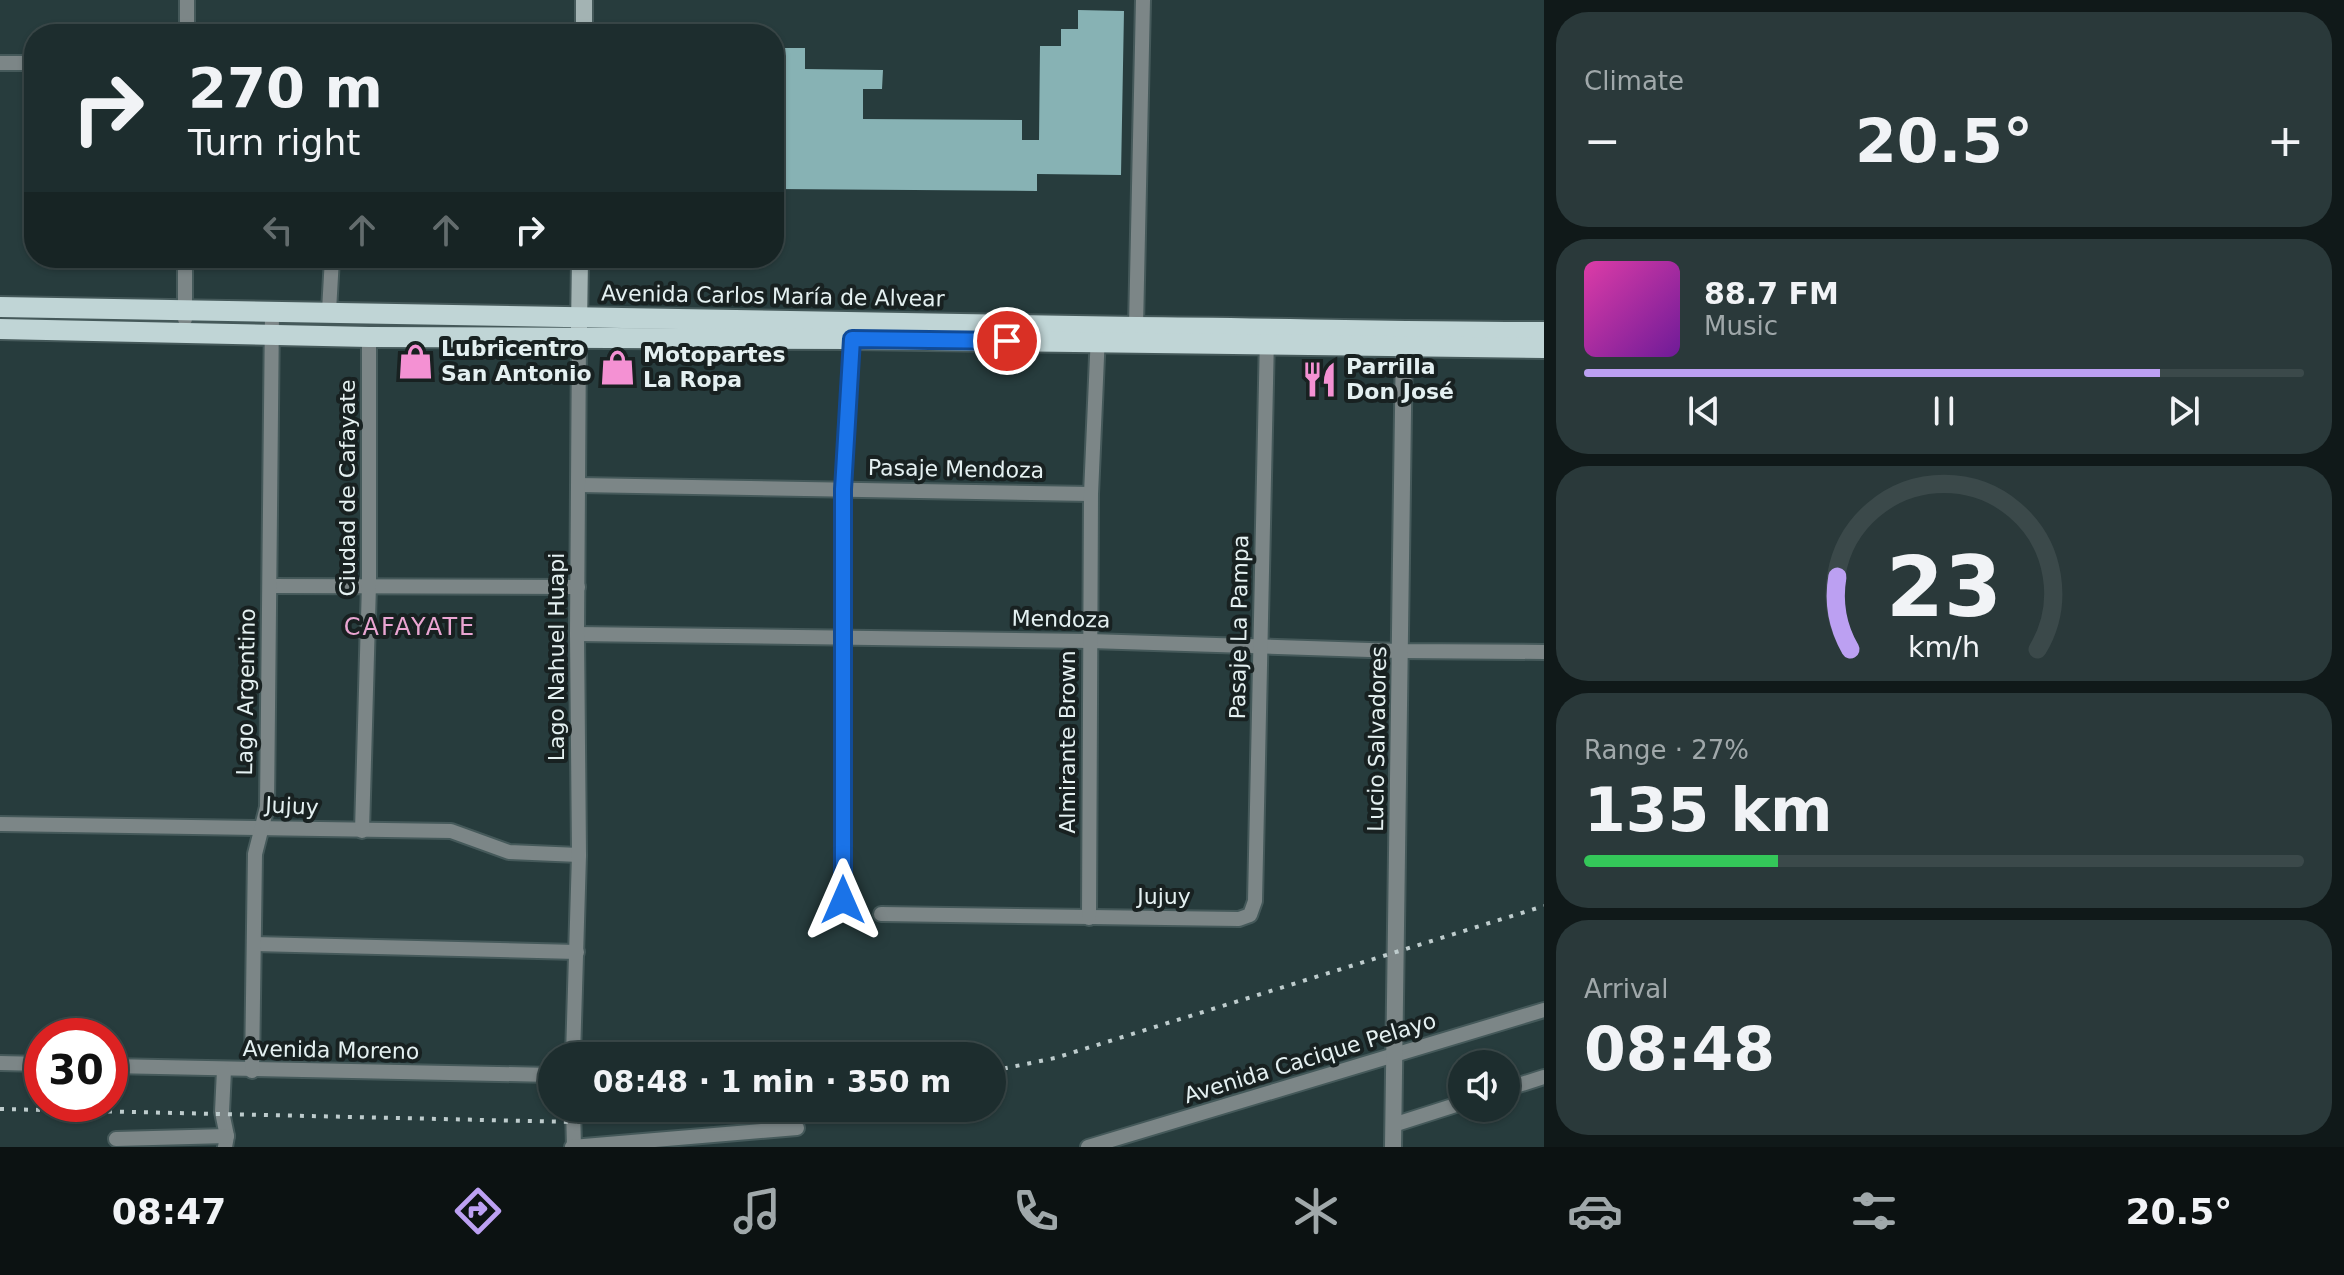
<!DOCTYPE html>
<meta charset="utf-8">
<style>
body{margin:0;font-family:"DejaVu Sans",sans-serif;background:#2a393a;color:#f1f3f6;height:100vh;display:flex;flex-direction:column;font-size:30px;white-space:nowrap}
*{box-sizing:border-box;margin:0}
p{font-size:26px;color:#a0a8aa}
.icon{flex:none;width:44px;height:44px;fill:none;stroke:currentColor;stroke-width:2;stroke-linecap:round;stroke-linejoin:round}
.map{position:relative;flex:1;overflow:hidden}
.details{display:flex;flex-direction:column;gap:12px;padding:12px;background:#101919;width:800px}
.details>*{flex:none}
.top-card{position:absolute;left:24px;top:24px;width:760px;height:244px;border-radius:32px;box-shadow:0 2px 6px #0004,0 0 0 2px #3b494a;background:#1d2d2e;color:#f1f3f6;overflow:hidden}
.buttons{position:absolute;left:1448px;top:1050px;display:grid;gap:16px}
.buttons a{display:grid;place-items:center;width:72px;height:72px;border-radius:50%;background:#1d2d2e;box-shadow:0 2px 6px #0004,0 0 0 2px #3b494a;font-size:40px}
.speed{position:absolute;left:24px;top:1018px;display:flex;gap:16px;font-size:40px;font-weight:700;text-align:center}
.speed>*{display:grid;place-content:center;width:104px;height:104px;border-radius:50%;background:#1d2d2e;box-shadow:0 2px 6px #0004,0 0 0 2px #3b494a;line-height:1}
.speed .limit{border:12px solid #d22;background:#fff;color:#111}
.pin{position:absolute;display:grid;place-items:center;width:68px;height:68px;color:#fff;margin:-34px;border:4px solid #fff;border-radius:50%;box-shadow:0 2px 8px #0007}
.me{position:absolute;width:88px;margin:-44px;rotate:0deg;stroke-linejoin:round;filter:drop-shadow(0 0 6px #0008)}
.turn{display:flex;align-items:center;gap:28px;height:168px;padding:0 32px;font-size:36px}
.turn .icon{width:104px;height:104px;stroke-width:2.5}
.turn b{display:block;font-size:56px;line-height:68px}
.lanes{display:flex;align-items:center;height:76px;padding:0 32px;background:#0003;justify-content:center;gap:40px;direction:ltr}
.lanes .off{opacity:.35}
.big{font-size:60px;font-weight:600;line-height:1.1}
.details .card{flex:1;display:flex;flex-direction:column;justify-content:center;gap:12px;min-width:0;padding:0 28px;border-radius:32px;background:#2a393a}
.details .dial{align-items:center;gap:0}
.dial svg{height:208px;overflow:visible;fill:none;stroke:#3b494a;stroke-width:7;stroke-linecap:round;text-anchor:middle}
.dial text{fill:#f1f3f6;stroke:none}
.song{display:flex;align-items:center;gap:24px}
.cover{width:96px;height:96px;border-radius:12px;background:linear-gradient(135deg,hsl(320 70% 55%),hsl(280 70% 35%))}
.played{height:8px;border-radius:4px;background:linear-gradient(90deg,#bca0f2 80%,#3b494a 80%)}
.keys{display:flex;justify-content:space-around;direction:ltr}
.heat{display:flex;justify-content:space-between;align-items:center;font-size:44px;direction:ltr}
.charge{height:12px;border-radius:6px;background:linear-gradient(90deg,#34c759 27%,#3b494a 0)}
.trip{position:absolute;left:538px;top:1042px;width:468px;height:80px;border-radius:40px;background:#1d2d2e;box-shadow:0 2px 6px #0004,0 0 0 2px #3b494a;font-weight:600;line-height:80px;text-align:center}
.tab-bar{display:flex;height:128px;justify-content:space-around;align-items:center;background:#0c1212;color:#a0a8aa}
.tab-bar .icon{width:56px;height:56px}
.tab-bar .current{color:#bca0f2}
.tab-bar b{font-size:36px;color:#f1f3f6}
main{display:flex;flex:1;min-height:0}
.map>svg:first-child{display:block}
.building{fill:#87b2b4}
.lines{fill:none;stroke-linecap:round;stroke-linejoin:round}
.minor-casing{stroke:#45595a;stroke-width:18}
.tertiary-casing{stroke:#45595a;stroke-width:20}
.secondary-casing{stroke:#45595a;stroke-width:20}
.primary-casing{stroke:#45595a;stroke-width:24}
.minor{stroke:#7c8687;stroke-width:14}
.tertiary{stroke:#7c8687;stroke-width:16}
.secondary{stroke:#a3b3b3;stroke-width:16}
.primary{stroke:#c0d5d6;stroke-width:20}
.rail{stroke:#becccd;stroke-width:4;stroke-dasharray:4 8;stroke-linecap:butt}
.route-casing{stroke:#114b97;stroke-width:20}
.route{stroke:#1a73e8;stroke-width:14}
.labels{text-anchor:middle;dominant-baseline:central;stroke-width:8;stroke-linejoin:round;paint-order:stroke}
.street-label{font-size:22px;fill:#e4f0f1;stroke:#182121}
.poi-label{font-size:22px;font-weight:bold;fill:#e4f0f1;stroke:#182121;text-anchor:start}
.neighbourhood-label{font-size:24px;letter-spacing:2px;fill:#eaa5d2;stroke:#182121}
</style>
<main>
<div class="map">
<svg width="1544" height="1147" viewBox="0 0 1544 1147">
<rect width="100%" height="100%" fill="#273c3d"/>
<path class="building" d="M1078 10 1124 11 1121 175 1037 174V191L774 189V48H805V69L883 70 882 89H863V119L1022 120V140H1039L1040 46H1061V29H1078Z"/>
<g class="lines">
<defs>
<g id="minor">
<path d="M187 34V0"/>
<path d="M0 63H34"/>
<path d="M329 311 332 258"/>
<path d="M185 319V258"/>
<path d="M1136 327 1143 0"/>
<path d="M579 485 1091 494"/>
<path d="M270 586 578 587"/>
<path d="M577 634 1090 641 1400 651 1544 652"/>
<path d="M0 824 451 831 509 852 579 855"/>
<path d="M362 831 369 584V337"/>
<path d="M843 900V489L852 331"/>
<path d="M881 914 1239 919 1250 915 1255 901 1267 336"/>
<path d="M1089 918 1091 494 1098 334"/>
<path d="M254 944 577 952"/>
<path d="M573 1056 579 855 577 634 579 337"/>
<path d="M0 1063 42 1064"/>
<path d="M110 1066 552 1075"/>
<path d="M224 1070 222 1112 227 1136 225 1147"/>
<path d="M252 1071 255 854 267 807 272 312"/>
<path d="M1506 1089 1544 1077"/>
<path d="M573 1108 574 1147"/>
<path d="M1393 1125 1462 1103"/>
<path d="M116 1139 227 1136"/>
<path d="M572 1147 797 1128"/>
<path d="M1088 1147 1544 1010"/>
</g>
<path id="tertiary" d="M1393 1147 1404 338"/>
<g id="secondary">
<path d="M584 34V0"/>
<path d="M579 328 580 258"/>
</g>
<g id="primary">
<path d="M0 307 1136 327C1272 328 1408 332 1544 332"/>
<path d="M0 329 369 337 852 339 1544 348"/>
</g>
</defs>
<use href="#minor" class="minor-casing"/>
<use href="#tertiary" class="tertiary-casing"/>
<use href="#secondary" class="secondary-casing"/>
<use href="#primary" class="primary-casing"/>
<use href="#minor" class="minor"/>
<use href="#tertiary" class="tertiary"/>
<use href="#secondary" class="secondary"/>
<use href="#primary" class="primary"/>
<g class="rail">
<path d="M992 1071 1055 1058 1544 906"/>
<path d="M0 1109 573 1122 763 1108"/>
</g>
</g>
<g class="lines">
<defs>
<path id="route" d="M843 900V489L852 339 1007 341"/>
</defs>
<use href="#route" class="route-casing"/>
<use href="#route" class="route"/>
</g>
<defs>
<symbol id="shop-bare" viewBox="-9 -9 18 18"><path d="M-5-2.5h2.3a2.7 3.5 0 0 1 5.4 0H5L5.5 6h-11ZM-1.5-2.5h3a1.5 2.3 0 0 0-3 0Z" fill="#f491d3" stroke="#182121" stroke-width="2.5" paint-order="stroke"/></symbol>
<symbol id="restaurant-bare" viewBox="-9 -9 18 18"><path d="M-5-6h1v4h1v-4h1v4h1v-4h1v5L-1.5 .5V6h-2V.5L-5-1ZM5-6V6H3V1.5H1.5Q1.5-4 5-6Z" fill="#f491d3" stroke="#182121" stroke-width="2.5" paint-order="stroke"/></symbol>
</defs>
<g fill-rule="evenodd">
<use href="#shop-bare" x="390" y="336" width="51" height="51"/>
<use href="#shop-bare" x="592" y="342" width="51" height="51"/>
<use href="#restaurant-bare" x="1294" y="354" width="51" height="51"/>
</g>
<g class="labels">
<g class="street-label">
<text transform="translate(773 296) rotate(1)">Avenida Carlos María de Alvear</text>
<text transform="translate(956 469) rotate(1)">Pasaje Mendoza</text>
<text transform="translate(347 488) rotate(-90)">Ciudad de Cafayate</text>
<text transform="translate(1061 619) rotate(1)">Mendoza</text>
<text transform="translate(1239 627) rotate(-89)">Pasaje La Pampa</text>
<text transform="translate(556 657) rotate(-90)">Lago Nahuel Huapi</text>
<text transform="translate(246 692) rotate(-89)">Lago Argentino</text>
<text transform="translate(1377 739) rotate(-89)">Lucio Salvadores</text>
<text transform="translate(1067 742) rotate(-90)">Almirante Brown</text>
<text transform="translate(292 806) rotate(3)">Jujuy</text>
<text x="1164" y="896">Jujuy</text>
<text transform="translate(331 1050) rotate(1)">Avenida Moreno</text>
<text transform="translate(1310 1058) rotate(-17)">Avenida Cacique Pelayo</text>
</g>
<g class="poi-label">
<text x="441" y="348">Lubricentro<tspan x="441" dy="25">San Antonio</tspan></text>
<text x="643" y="354">Motopartes<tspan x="643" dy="25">La Ropa</tspan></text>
<text x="1346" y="366">Parrilla<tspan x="1346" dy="25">Don José</tspan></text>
</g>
<g class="neighbourhood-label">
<text x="410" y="627">CAFAYATE</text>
</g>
</g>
</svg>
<div class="buttons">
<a><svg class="icon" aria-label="sound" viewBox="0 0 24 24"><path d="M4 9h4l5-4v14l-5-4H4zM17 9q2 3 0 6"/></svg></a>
</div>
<div class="speed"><div class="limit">30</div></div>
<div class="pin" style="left:1007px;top:341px;background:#d93025"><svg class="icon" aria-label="arrive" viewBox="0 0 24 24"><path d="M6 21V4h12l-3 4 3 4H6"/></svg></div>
<svg class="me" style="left:843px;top:900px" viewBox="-20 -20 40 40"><path d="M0-17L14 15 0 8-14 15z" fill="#1a73e8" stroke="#fff" stroke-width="4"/></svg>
<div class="trip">08:48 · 1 min · 350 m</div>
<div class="top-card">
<div class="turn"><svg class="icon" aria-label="right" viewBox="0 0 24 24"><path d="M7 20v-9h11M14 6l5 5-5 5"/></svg><div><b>270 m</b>Turn right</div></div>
<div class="lanes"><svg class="icon off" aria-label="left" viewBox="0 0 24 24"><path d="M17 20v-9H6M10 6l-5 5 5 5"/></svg><svg class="icon off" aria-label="ahead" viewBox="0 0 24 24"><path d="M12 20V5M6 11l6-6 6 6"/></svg><svg class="icon off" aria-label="ahead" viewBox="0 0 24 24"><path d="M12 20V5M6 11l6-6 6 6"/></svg><svg class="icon" aria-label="right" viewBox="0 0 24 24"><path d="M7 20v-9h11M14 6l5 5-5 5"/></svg></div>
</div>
</div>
<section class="details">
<div class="card"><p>Climate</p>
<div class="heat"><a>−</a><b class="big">20.5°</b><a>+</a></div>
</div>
<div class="card">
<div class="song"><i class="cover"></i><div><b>88.7 FM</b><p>Music</p></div></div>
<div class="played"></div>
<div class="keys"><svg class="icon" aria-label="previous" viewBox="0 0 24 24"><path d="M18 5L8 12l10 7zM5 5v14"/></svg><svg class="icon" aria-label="pause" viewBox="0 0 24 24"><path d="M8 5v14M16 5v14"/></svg><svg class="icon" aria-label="next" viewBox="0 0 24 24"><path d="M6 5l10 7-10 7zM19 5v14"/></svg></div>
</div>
<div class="card dial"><svg viewBox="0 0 100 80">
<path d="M14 69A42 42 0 1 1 86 69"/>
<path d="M14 69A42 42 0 0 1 9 41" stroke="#bca0f2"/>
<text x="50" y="56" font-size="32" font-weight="700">23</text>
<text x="50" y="72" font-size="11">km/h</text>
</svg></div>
<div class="card"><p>Range · 27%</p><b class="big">135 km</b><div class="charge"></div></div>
<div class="card"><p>Arrival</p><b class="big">08:48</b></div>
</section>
</main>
<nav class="tab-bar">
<b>08:47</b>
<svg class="icon current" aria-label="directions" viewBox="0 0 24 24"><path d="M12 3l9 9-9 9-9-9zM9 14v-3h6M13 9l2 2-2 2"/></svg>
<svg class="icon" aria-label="music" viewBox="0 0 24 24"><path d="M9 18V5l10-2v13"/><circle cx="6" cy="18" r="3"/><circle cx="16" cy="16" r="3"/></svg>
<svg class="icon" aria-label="phone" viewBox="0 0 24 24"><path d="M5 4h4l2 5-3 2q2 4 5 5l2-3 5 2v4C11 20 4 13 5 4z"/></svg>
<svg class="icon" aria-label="climate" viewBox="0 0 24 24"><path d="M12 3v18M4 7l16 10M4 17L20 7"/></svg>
<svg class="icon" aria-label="car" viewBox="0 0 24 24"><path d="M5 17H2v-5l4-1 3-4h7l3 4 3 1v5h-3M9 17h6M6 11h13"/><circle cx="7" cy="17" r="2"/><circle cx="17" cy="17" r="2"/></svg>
<svg class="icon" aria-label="filters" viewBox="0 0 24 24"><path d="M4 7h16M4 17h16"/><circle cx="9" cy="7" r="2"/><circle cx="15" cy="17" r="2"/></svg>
<b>20.5°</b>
</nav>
